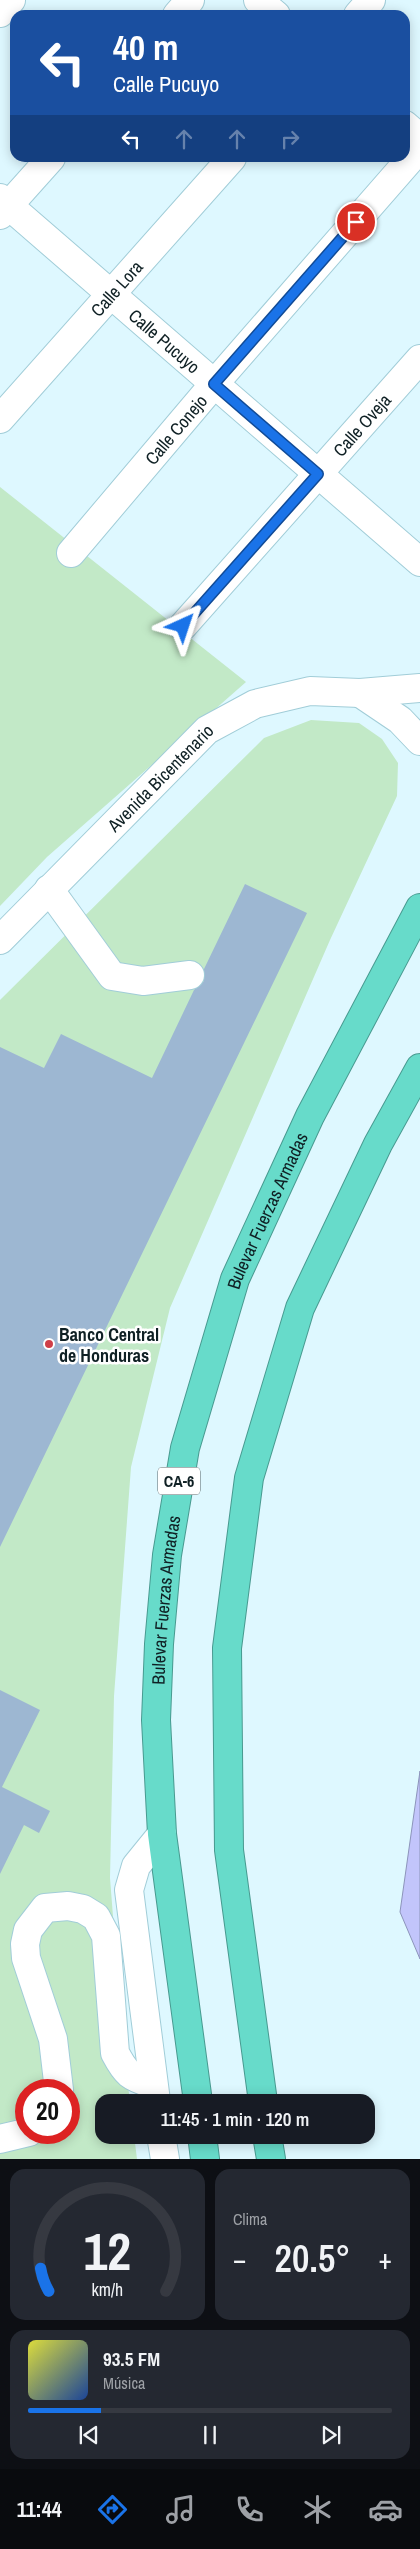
<!DOCTYPE html>
<html lang="es">
<meta charset="utf-8">
<style>
body{margin:0;font-family:"Archivo Narrow",sans-serif;background:#242831;color:#f1f3f6;height:100vh;display:flex;flex-direction:column;font-size:19px;white-space:nowrap}
*{box-sizing:border-box;margin:0}
p{font-size:16px;color:#9ea1a6}
.icon{flex:none;width:28px;height:28px;fill:none;stroke:currentColor;stroke-width:2;stroke-linecap:round;stroke-linejoin:round}
.map{position:relative;height:2159px;overflow:hidden}
.drawer{display:flex;flex-direction:column;gap:10px;padding:10px;background:#0d0f14;flex:1}
.drawer>*{flex:none}
.hud{position:absolute;left:10px;top:10px;width:400px;height:152px;border-radius:15px;box-shadow:0 2px 12px #0003;background:#1a4fa0;color:#fff;overflow:hidden}
.speed{position:absolute;left:15px;top:2079px;display:flex;gap:10px;font-size:25px;font-weight:700;text-align:center}
.speed>*{display:grid;place-content:center;width:65px;height:65px;border-radius:50%;background:#171b24;box-shadow:0 2px 12px #0003;line-height:1}
.speed .limit{border:8px solid #d22;background:#fff;color:#111}
.pin{position:absolute;display:grid;place-items:center;width:42px;height:42px;color:#fff;margin:-21px;border:2px solid #fff;border-radius:50%;box-shadow:0 1px 5px #0007}
.me{position:absolute;width:55px;margin:-28px;rotate:42deg;stroke-linejoin:round;filter:drop-shadow(0 0 4px #0008)}
.turn{display:flex;align-items:center;gap:18px;height:105px;padding:0 20px;font-size:22px}
.turn .icon{width:65px;height:65px;stroke-width:2.5}
.turn b{display:block;font-size:35px;line-height:42px}
.lanes{display:flex;align-items:center;height:48px;padding:0 20px;background:#0003;justify-content:center;gap:25px;direction:ltr}
.lanes .off{opacity:.35}
.big{font-size:38px;font-weight:600;line-height:1.1}
.drawer .card{flex:1;display:flex;flex-direction:column;justify-content:center;gap:8px;min-width:0;padding:0 18px;border-radius:15px;background:#242831}
.drawer .dial{align-items:center;gap:0}
.dial svg{height:130px;overflow:visible;fill:none;stroke:#363941;stroke-width:7;stroke-linecap:round;text-anchor:middle}
.dial text{fill:#f1f3f6;stroke:none}
.song{display:flex;align-items:center;gap:15px}
.cover{width:60px;height:60px;border-radius:8px;background:linear-gradient(135deg,hsl(60 70% 55%),hsl(220 70% 35%))}
.played{height:5px;border-radius:2px;background:linear-gradient(90deg,#1a73e8 20%,#363941 20%)}
.keys{display:flex;justify-content:space-around;direction:ltr}
.heat{display:flex;justify-content:space-between;align-items:center;font-size:28px;direction:ltr}
.drawer .tiles{flex:1;display:grid;gap:10px;grid-template-columns:1fr 1fr}
.card:last-child{grid-column:span 2}
.trip{position:absolute;left:95px;top:2094px;width:280px;height:50px;border-radius:15px;background:#171b24;box-shadow:0 2px 12px #0003;font-weight:600;line-height:50px;text-align:center}
.tab-bar{display:flex;height:80px;justify-content:space-around;align-items:center;background:#090b0e;color:#9ea1a6}
.tab-bar .icon{width:35px;height:35px}
.tab-bar .on{color:#1a73e8}
.tab-bar b{font-size:22px;color:#f1f3f6}
.map>svg:first-child{display:block}
.green{fill:#c2e9c7;fill-rule:evenodd}
.water{fill:#c2c5fb;stroke:#8c94ba}
.building{fill:#9db7d2}
.lines{fill:none;stroke-linecap:round;stroke-linejoin:round}
.minor-casing{stroke:#a1cdd8;stroke-width:30}
.highway-casing{stroke:#489a90;stroke-width:30}
.minor{stroke:#fff;stroke-width:28}
.highway{stroke:#67dbca;stroke-width:28}
.route-casing{stroke:#114b97;stroke-width:12}
.route{stroke:#1a73e8;stroke-width:9}
.poi-dot{fill:#cf3f48;stroke:#fff;stroke-width:2}
.labels{text-anchor:middle;dominant-baseline:central;stroke-width:5;stroke-linejoin:round;paint-order:stroke}
.shield{fill:#fff;stroke:#576366;stroke-width:1}
.shield-label{font-size:16px;font-weight:bold;fill:#0f2024}
.street-label{font-size:18px;fill:#0f2024;stroke:#fff}
.poi-label{font-size:18px;font-weight:bold;fill:#0f2024;stroke:#fff;text-anchor:start}
</style>
<div class="map">
<svg width="420" height="2159" viewBox="0 0 420 2159">
<rect width="100%" height="100%" fill="#def8ff"/>
<g class="green">
<path d="M0 487 246 682 47 857 0 906Z"/>
<path d="M311 720 359 723 382 739 398 763 397 796 330 940 170 1308 131 1467 114 1696 110 1878 123 2044 130 2102H104V2135H134L137 2159H0V1000L264 738ZM26 2090H69V2132H26Z"/>
</g>
<path class="water" d="M420 1771V1959L400 1912Z"/>
<g class="building">
<path d="M245 884 307 913 0 1547V1047L44 1068 61 1034 152 1078 194 990 204 981V969Z"/>
<path d="M0 1690 40 1710 2 1787 50 1811 39 1833 24 1825 0 1874Z"/>
</g>
<g class="lines">
<defs>
<g id="minor">
<path d="M258 0 276 15"/>
<path d="M0 13 11 0"/>
<path d="M177 15 190 0"/>
<path d="M358 15 371 0"/>
<path d="M405 125 420 138"/>
<path id="s1" d="M0 198 420 562"/>
<path d="M0 215 51 158"/>
<path id="s2" d="M0 419 232 158"/>
<path id="s3" d="M71 553 214 384 420 148"/>
<path id="s4" d="M183 626 420 359"/>
<path d="M360 693 400 720 420 741"/>
<path d="M49 889 112 976 143 981 190 975"/>
<path id="s5" d="M0 940 207 730 255 704 310 691 360 693 420 688"/>
<path d="M59 2090 53 2039 26 1958 25 1944 28 1930 45 1908 68 1906 83 1909 96 1917 106 1936 115 2053C126 2074 130 2077 153 2084"/>
<path d="M156 2101 129 1890 136 1866 162 1834"/>
<path d="M161 2135 165 2159"/>
<path d="M0 2139 29 2132"/>
</g>
<g id="highway">
<path id="s6" d="M198 2102 162 1834 156 1720 159 1644 167 1555 185 1448 235 1279 310 1116 420 908"/>
<path d="M263 2102 229 1850 227 1648 249 1478 300 1308 378 1144 420 1068"/>
<path d="M202 2135 205 2159"/>
<path d="M267 2135 271 2159"/>
</g>
</defs>
<use href="#minor" class="minor-casing"/>
<use href="#highway" class="highway-casing"/>
<use href="#minor" class="minor"/>
<use href="#highway" class="highway"/>
</g>
<g class="lines">
<defs>
<path id="route" d="M183 626 318 474 214 384 356 222"/>
</defs>
<use href="#route" class="route-casing"/>
<use href="#route" class="route"/>
</g>
<circle class="poi-dot" cx="49" cy="1344" r="5"/>
<g class="labels">
<rect class="shield" x="158" y="1467.5" width="42" height="27" rx="4"/>
<g class="shield-label">
<text x="179" y="1481">CA-6</text>
</g>
<g class="street-label">
<text stroke="none"><textPath href="#s2" startOffset="175">Calle Lora</textPath></text>
<text stroke="none"><textPath href="#s1" startOffset="218">Calle Pucuyo</textPath></text>
<text stroke="none"><textPath href="#s4" startOffset="269">Calle Oveja</textPath></text>
<text stroke="none"><textPath href="#s3" startOffset="162">Calle Conejo</textPath></text>
<text stroke="none"><textPath href="#s5" startOffset="228">Avenida Bicentenario</textPath></text>
<text stroke="none"><textPath href="#s6" startOffset="910">Bulevar Fuerzas Armadas</textPath></text>
<text stroke="none"><textPath href="#s6" startOffset="505">Bulevar Fuerzas Armadas</textPath></text>
</g>
<g class="poi-label">
<text x="59" y="1334">Banco Central<tspan x="59" dy="21">de Honduras</tspan></text>
</g>
</g>
</svg>
<div class="speed"><div class="limit">20</div></div>
<div class="pin" style="left:356px;top:222px;background:#d93025"><svg class="icon" aria-label="arrive" viewBox="0 0 24 24"><path d="M6 21V4h12l-3 4 3 4H6"/></svg></div>
<svg class="me" style="left:183px;top:626px" viewBox="-20 -20 40 40"><path d="M0-17L14 15 0 8-14 15z" fill="#1a73e8" stroke="#fff" stroke-width="4"/></svg>
<div class="trip">11:45 · 1 min · 120 m</div>
<div class="hud">
<div class="turn"><svg class="icon" aria-label="left" viewBox="0 0 24 24"><path d="M17 20v-9H6M10 6l-5 5 5 5"/></svg><div><b>40 m</b>Calle Pucuyo</div></div>
<div class="lanes"><svg class="icon" aria-label="left" viewBox="0 0 24 24"><path d="M17 20v-9H6M10 6l-5 5 5 5"/></svg><svg class="icon off" aria-label="ahead" viewBox="0 0 24 24"><path d="M12 20V5M6 11l6-6 6 6"/></svg><svg class="icon off" aria-label="ahead" viewBox="0 0 24 24"><path d="M12 20V5M6 11l6-6 6 6"/></svg><svg class="icon off" aria-label="right" viewBox="0 0 24 24"><path d="M7 20v-9h11M14 6l5 5-5 5"/></svg></div>
</div>
</div>
<section class="drawer">
<div class="tiles">
<div class="card dial"><svg viewBox="0 0 100 80">
<path d="M14 69A42 42 0 1 1 86 69"/>
<path d="M14 69A42 42 0 0 1 9 55" stroke="#1a73e8"/>
<text x="50" y="56" font-size="32" font-weight="700">12</text>
<text x="50" y="72" font-size="11">km/h</text>
</svg></div>
<div class="card"><p>Clima</p>
<div class="heat"><a>−</a><b class="big">20.5°</b><a>+</a></div>
</div>
<div class="card">
<div class="song"><i class="cover"></i><div><b>93.5 FM</b><p>Música</p></div></div>
<div class="played"></div>
<div class="keys"><svg class="icon" aria-label="previous" viewBox="0 0 24 24"><path d="M18 5L8 12l10 7zM5 5v14"/></svg><svg class="icon" aria-label="pause" viewBox="0 0 24 24"><path d="M8 5v14M16 5v14"/></svg><svg class="icon" aria-label="next" viewBox="0 0 24 24"><path d="M6 5l10 7-10 7zM19 5v14"/></svg></div>
</div>
</div>
</section>
<nav class="tab-bar">
<b>11:44</b>
<svg class="icon on" aria-label="directions" viewBox="0 0 24 24"><path d="M12 3l9 9-9 9-9-9zM9 14v-3h6M13 9l2 2-2 2"/></svg>
<svg class="icon" aria-label="music" viewBox="0 0 24 24"><path d="M9 18V5l10-2v13"/><circle cx="6" cy="18" r="3"/><circle cx="16" cy="16" r="3"/></svg>
<svg class="icon" aria-label="phone" viewBox="0 0 24 24"><path d="M5 4h4l2 5-3 2q2 4 5 5l2-3 5 2v4C11 20 4 13 5 4z"/></svg>
<svg class="icon" aria-label="climate" viewBox="0 0 24 24"><path d="M12 3v18M4 7l16 10M4 17L20 7"/></svg>
<svg class="icon" aria-label="car" viewBox="0 0 24 24"><path d="M5 17H2v-5l4-1 3-4h7l3 4 3 1v5h-3M9 17h6M6 11h13"/><circle cx="7" cy="17" r="2"/><circle cx="17" cy="17" r="2"/></svg>
</nav>
